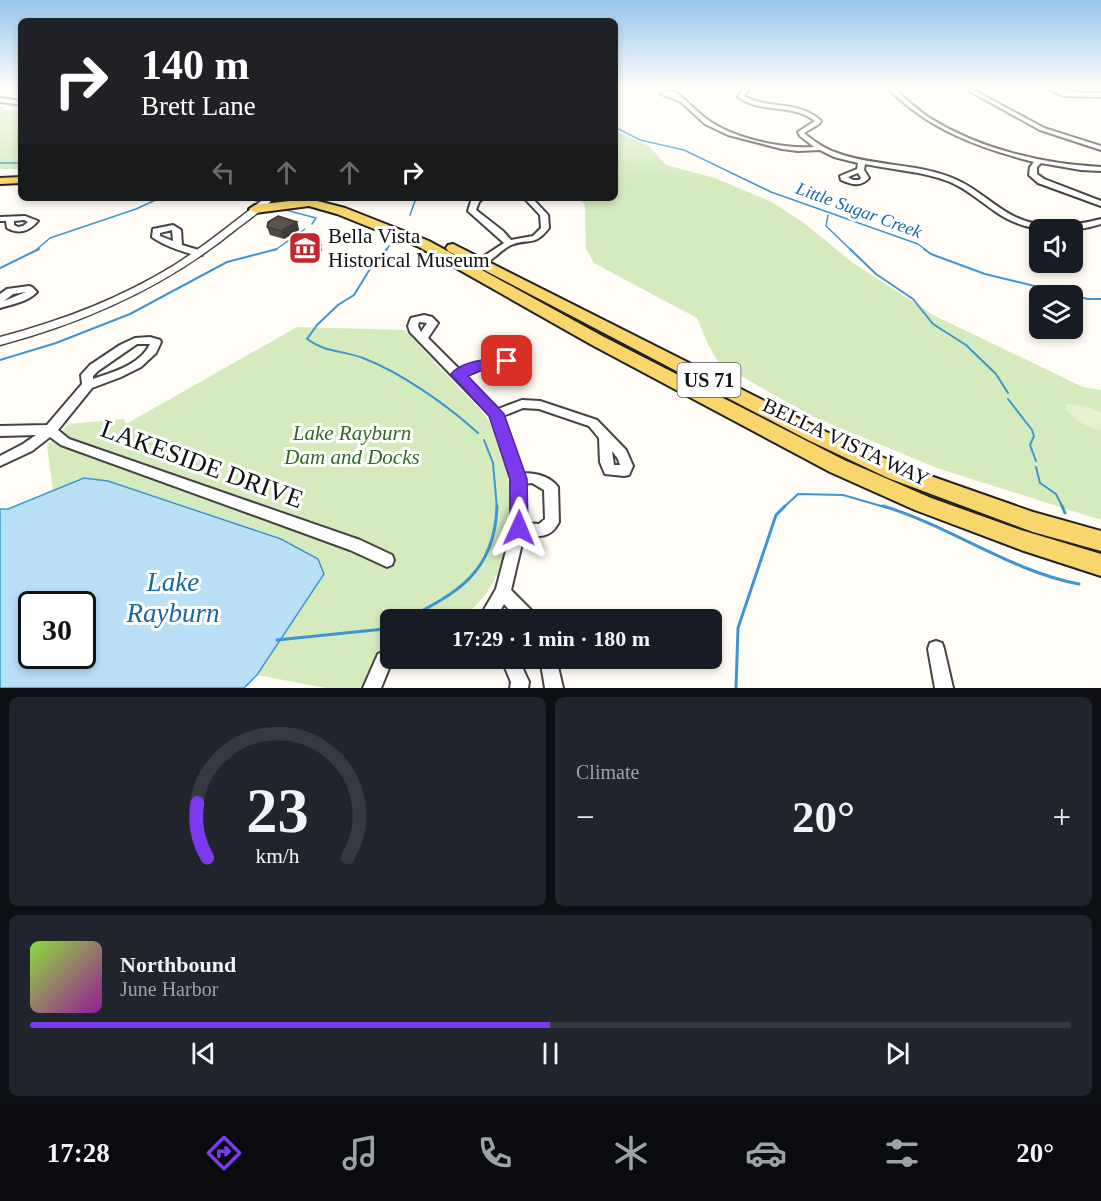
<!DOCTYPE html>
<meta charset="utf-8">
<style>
body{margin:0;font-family:Georgia,serif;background:#20242c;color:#f1f3f6;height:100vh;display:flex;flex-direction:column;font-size:22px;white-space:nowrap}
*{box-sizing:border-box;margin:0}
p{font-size:20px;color:#9ea1a6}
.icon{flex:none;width:33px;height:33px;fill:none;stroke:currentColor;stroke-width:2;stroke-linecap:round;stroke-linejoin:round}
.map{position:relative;height:688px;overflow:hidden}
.side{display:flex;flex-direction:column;gap:9px;padding:9px;background:#0d0f14;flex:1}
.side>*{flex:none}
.top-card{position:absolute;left:18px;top:18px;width:600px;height:183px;border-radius:9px;box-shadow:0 3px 9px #0003;background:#202124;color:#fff;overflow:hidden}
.buttons{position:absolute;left:1029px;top:219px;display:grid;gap:12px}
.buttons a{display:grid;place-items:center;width:54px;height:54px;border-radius:9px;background:#171b24;box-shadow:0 3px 9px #0003;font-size:30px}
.speed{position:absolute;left:18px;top:591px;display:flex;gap:12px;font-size:30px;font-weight:700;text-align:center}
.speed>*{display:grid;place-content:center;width:78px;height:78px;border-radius:50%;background:#171b24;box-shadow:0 3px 9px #0003;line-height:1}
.speed .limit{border:3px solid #111;border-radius:9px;background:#fff;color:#111}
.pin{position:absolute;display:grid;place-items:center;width:51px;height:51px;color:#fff;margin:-26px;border-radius:12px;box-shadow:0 3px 9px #0006}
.me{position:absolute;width:66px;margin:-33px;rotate:1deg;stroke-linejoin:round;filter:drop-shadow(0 0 4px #0008)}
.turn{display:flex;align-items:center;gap:21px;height:126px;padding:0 24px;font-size:27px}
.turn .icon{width:78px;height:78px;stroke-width:2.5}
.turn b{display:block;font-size:42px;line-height:51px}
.lanes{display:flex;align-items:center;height:57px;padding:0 24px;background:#0003;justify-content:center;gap:30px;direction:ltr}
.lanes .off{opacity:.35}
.big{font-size:45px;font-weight:600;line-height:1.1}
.side .widget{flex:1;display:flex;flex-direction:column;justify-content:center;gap:9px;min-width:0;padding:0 21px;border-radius:9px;background:#20242c}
.side .dial{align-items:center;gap:0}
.dial svg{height:156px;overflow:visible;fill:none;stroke:#363941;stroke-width:7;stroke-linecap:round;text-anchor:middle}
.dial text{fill:#f1f3f6;stroke:none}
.song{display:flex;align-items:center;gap:18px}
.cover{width:72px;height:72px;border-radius:9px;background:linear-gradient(135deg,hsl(90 70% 55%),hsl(300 70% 35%))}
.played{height:6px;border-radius:3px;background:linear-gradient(90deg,#7c3aed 50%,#363941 50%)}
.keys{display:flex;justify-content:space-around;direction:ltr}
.heat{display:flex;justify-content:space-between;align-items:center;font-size:33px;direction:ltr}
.side .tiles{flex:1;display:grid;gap:9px;grid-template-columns:1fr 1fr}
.widget:last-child{grid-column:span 2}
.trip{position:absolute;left:380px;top:609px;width:342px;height:60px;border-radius:9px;background:#171b24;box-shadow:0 3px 9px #0003;font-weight:600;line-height:60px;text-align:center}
.tab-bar{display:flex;height:96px;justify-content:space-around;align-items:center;background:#090b0e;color:#9ea1a6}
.tab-bar .icon{width:42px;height:42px}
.tab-bar .selected{color:#7c3aed}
.tab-bar b{font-size:27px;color:#f1f3f6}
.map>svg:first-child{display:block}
.green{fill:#d5ebbd}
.pitch{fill:#e6f2cf}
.water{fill:#b9e0f7;stroke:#3f96cf;stroke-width:1.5;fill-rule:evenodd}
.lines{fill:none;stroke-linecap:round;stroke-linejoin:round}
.stream-far2{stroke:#3f96cf;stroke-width:1.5}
.stream-far1{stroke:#3f96cf;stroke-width:2}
.stream{stroke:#3f96cf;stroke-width:3}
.minor-casing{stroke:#444;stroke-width:4}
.tertiary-casing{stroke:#444;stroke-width:3}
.primary-casing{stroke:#222;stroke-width:4}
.minor{fill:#fff;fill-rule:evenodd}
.tertiary{fill:#fff;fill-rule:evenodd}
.primary{fill:#f9d66b;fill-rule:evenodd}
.wall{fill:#4d4742}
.shaded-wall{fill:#3f3936}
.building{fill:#5a524d;stroke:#3f3936;stroke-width:1.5}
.route{fill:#7c3aed;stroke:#51269a;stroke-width:1.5}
.labels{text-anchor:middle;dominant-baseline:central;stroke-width:6;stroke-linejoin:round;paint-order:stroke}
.far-water-label{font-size:18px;font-style:italic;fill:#1768a6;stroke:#fff}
.shield{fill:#fff;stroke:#585858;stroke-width:1.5}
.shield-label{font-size:20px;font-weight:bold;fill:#111}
.poi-label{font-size:21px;fill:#111;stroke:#fff;text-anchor:start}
.park-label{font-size:21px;font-style:italic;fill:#2f6b1f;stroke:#fff}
.street-label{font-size:21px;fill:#111;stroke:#fff}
.near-street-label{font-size:26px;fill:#111;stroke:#fff}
.near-water-label{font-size:27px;font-style:italic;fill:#1768a6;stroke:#fff}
</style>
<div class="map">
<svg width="1101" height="688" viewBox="0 0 1101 688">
<rect width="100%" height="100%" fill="#fffdf5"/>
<g class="green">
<path d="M0 106 6 110 21 111V169H0Z"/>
<path d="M615 131 649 146 666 165 715 178 772 202 804 223 853 263 935 316 1083 387 1101 390V520L937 468 816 418 719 364 708 344 697 318 594 263 586 249 585 205 578 198H615Z"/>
<path d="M297 327 405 330C423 350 442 370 461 390 469 399 480 407 486 417 523 473 521 584 457 620H390V648L377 656 363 688H326L257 675 324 574 84 478 53 492 47 445 69 424 124 419 126 424Z"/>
</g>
<path class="pitch" d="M1066 404 1086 406 1101 413V430C1087 428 1074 419 1065 409Z"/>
<path class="water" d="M84 478 108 481 281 539 318 559 324 574 257 675 244 688H0V509H8ZM32 604H82V656H32Z"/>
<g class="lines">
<g class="stream-far2">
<path d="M615 127 640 140 684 150 771 192 918 244 926 250"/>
<path d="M0 163H21"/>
<path d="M248 198 259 202"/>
<path d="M282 209 316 218 312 224"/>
<path d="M410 215 416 198"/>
<path d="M828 215 826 226 851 250"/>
<path d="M36 250 50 238 136 209 160 198"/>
<path d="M275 250 305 229"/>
<path d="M386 250 393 241"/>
</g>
<g class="stream-far1">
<path d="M387 249 370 269 354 295 338 305 317 325 307 339C326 353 342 350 363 358 402 373 447 405 478 433"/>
<path d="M850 249 876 274 913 299 933 324 966 345 996 374 1008 393"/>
<path d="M924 249 931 254 985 274 1088 299H1101"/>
<path d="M0 268 39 249"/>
<path d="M0 360 56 343 130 314 227 262 277 249"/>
<path d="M1008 399 1032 430 1034 436 1030 445 1036 461"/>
<path d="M484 440 493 463 497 508"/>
<path d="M1036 467 1040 483 1056 494 1063 508"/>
<path d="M783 508 798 494 843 495 888 508"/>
</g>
<g class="stream">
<path d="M883 506C950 526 1010 571 1079 584"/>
<path d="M1062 506 1065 513"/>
<path d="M404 620C458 593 495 572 497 506"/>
<path d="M277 640 384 629 390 626"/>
<path d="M736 688 738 628 776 515 785 506"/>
</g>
<defs>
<g id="minor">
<path d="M745 87H751L744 96C769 110 800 100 821 121L819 124 804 133 805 134C816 143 827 150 840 154 878 167 920 163 957 180 984 192 1003 217 1033 223 1056 228 1078 225 1101 219V224C1067 235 1026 233 996 212 981 202 967 189 950 182 923 171 893 170 865 164L864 170 869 178C861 187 852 185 841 180L840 176 857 169 858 163 834 157 820 150 798 151 782 149 728 135 705 124 681 102 661 94 669 91 675 92C688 101 698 114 711 122 736 139 784 149 814 147L800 136 798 132 815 121C792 103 761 114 738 97ZM858 173 861 178 859 180H853L848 177Z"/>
<path d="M887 87H893C904 97 915 108 928 117 979 149 1042 164 1101 167V171L1081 170 1041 163 1037 167V174L1044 179 1101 201V206L1038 183 1029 175 1030 167 1034 162C979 148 927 129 887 87Z"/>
<path d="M962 87H968L1044 128 1101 146V150L1040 130Z"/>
<path d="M1054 88 1083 93H1101V97L1064 96 1052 91V89Z"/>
<path d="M0 98 21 101V105L0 102Z"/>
<path d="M474 198H483L479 202 476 210 503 231 511 240 533 236 541 228 540 215 524 198H532L548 215 549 228C533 248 530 237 511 245 500 250 490 265 478 264V260L504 243 468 211 471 201Z"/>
<path d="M25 216 38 221C29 231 20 235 7 228L6 221H0V217ZM24 220 28 222 23 226 18 227 14 225V221Z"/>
<path d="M173 225 181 230 182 245 202 251V255C190 256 161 244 152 237L153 229ZM172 230 173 241 160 236V233Z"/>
<path d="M29 286 32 287 37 292C27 302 13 304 0 308V294L7 289ZM26 292 4 301 13 294Z"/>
<path d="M424 315 432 317 438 323 428 338 459 369 480 362 507 357 511 358 512 361 511 364 482 369 465 376 498 409 522 400 540 401 597 420 626 450 633 466 629 475 624 476 605 474 600 462 599 438 589 426 539 409 523 408 503 416 523 473C535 473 550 476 558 487L559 522C551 538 540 537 524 535L511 590 535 614 537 620H518L504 604 495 620H478L496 589 512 528 511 479 491 416 410 332 408 326 411 318ZM419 322 427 323 421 332 418 326ZM612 451 618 459 620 465H614ZM532 483 544 490 545 519 539 524 526 523 525 484Z"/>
<path d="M150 337 160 340 161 342 156 353 141 367 121 377 92 388 58 430 69 439 360 540 392 555 394 560 392 565 387 567 350 550 61 445 50 437 32 451 0 466V456L23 444 36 435 0 436V426L47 425 82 384 81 375 90 365 120 345 135 338ZM137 344H150C140 365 113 372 93 379V376L98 371Z"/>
<path d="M936 641 942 643 944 649 953 688H935L928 649 930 643Z"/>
<path d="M390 648V658H397L396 662 390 666 381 688H363L378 654Z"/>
<path d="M501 658H518L529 682 528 688H510L511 682Z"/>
<path d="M540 658H556L563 688H545Z"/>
</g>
<path id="tertiary" d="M265 198H274C263 210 248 220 235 230 165 287 86 322 0 345V337C61 321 119 299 173 266 205 246 235 221 265 198Z"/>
<g id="primary">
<path d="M21 177V183L0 184V178Z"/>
<path d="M286 198H306L345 208 429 241 604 337 844 460 931 498 1021 530 1101 554V576L1021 550 915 510 830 472 592 345 419 247 337 214 309 206 255 213 249 209 255 205 289 201Z"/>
<path d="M453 244 822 430 902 466 1033 512 1101 531V551L1033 532 888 478 808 440 448 251 446 248 448 245Z"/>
</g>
</defs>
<use href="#minor" class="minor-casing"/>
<use href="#tertiary" class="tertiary-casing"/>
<use href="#primary" class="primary-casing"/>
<use href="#minor" class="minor"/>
<use href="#tertiary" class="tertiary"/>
<use href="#primary" class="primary"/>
</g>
<g class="wall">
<path d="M297 222 299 230 284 239 270 235 267 227Z"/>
<path d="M304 236 322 251 315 254 309 251 304 254 292 249 290 243Z"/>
</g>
<g class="shaded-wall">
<path d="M297 222 299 230 284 239 281 231Z"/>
<path d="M321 245 322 251 315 254 313 249Z"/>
<path d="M308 246 309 251 304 254 302 249Z"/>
</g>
<g class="building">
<path d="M278 216 297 222 281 231 267 227 268 222Z"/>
<path d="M304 236 321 245 313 249 308 246 302 249 290 243Z"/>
</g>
<linearGradient id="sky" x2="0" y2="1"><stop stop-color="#95c6ee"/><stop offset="0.48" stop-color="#fffefa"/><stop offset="1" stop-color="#fffefa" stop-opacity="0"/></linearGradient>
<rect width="1101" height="183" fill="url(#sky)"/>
<path class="route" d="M507 356 512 358 514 361 512 365 482 370 468 376 504 414 527 479 528 528 525 534 519 536 513 534 510 528V479L489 416 451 374C462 360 491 359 507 356Z"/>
<defs>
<symbol id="museum-square" viewBox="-11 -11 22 22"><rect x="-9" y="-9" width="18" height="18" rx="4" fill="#c4262e" stroke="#fff"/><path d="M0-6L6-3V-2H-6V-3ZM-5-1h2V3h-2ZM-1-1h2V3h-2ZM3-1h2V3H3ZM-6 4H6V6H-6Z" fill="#fff"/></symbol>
</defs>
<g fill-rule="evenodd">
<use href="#museum-square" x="286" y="229" width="38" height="38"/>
</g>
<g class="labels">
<g class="far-water-label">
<text transform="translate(859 210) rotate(20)">Little Sugar Creek</text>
</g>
<rect class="shield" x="677.5" y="363" width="63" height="34" rx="4.5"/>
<g class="shield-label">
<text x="709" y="380">US 71</text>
</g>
<g class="poi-label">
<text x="328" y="236">Bella Vista<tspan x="328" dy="24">Historical Museum</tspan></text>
</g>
<g class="park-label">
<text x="352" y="433">Lake Rayburn<tspan x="352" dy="24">Dam and Docks</tspan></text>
</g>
<g class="street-label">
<text transform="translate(846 442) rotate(25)">BELLA VISTA WAY</text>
</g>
<g class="near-street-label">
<text transform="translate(202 464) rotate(20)">LAKESIDE DRIVE</text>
</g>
<g class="near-water-label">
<text x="173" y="582">Lake<tspan x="173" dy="31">Rayburn</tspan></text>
</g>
</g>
</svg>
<div class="buttons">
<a><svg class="icon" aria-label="sound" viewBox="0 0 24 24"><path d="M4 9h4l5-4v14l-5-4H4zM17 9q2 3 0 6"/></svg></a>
<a><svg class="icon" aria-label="layers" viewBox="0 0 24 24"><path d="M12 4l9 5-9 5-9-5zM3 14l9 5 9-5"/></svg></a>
</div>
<div class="speed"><div class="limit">30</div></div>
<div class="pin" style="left:507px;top:361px;background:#d93025"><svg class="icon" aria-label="arrive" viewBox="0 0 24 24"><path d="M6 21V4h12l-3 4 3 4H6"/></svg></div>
<svg class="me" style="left:519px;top:528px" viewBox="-20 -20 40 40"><path d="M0-17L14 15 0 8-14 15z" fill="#7c3aed" stroke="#fff" stroke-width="4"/></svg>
<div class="trip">17:29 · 1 min · 180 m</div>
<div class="top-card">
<div class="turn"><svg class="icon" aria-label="right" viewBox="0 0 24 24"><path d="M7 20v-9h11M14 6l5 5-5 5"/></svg><div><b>140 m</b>Brett Lane</div></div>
<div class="lanes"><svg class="icon off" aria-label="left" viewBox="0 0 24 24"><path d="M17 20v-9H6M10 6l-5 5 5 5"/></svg><svg class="icon off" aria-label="ahead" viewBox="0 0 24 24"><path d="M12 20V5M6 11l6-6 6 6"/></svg><svg class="icon off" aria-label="ahead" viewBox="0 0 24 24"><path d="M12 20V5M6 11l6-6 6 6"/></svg><svg class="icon" aria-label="right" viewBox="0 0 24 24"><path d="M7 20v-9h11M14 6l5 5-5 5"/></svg></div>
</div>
</div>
<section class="side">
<div class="tiles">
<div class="widget dial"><svg viewBox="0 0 100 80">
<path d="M14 69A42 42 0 1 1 86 69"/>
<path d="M14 69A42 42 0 0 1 9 41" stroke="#7c3aed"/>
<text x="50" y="56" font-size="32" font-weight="700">23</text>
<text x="50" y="72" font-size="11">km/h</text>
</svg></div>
<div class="widget"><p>Climate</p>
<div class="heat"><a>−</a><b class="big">20°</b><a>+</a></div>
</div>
<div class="widget">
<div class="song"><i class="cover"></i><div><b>Northbound</b><p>June Harbor</p></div></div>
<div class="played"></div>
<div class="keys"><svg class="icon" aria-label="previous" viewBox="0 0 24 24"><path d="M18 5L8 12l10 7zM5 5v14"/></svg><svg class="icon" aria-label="pause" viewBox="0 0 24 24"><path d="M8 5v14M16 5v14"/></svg><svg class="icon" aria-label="next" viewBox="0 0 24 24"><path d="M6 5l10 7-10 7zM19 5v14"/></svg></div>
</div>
</div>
</section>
<nav class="tab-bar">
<b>17:28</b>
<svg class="icon selected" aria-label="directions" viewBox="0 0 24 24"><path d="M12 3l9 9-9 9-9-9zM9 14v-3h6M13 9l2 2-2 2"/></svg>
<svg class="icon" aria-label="music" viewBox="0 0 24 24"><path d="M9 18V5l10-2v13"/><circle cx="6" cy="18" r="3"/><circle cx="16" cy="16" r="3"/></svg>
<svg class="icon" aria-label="phone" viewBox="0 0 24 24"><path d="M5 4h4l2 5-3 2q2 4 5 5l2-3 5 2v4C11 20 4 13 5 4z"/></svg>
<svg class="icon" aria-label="climate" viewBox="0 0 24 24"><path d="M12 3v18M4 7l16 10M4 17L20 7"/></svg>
<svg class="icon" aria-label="car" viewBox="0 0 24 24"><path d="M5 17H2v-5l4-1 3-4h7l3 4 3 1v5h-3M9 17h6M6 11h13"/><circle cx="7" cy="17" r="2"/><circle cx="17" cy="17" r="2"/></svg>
<svg class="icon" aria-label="filters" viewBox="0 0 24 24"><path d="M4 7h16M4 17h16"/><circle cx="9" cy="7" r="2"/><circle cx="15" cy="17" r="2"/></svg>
<b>20°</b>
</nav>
